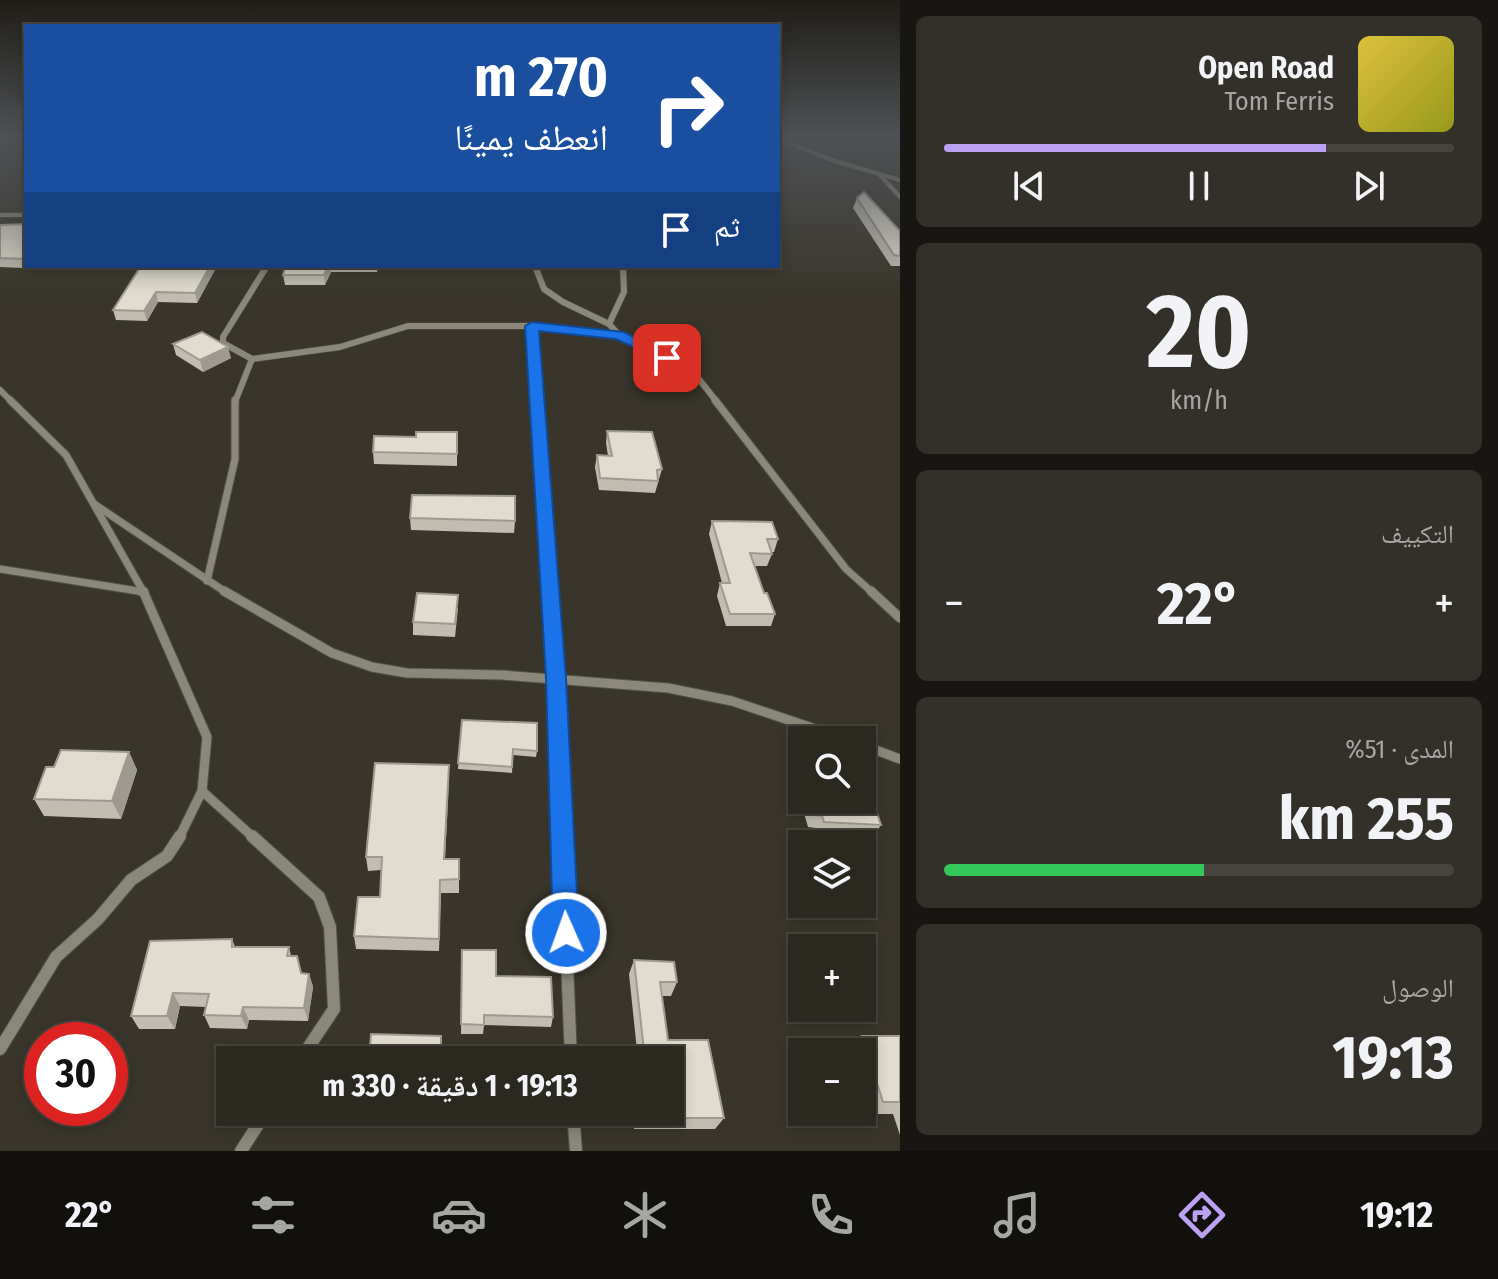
<!DOCTYPE html>
<html lang="ar">
<meta charset="utf-8">
<style>
body{margin:0;font-family:"Fira Sans Condensed","Noto Naskh Arabic",sans-serif;background:#333029;color:#f1f3f6;direction:rtl;height:100vh;display:flex;flex-direction:column;font-size:30px;white-space:nowrap}
*{box-sizing:border-box;margin:0}
p{font-size:26px;color:#a6a6a5}
.icon{flex:none;width:44px;height:44px;fill:none;stroke:currentColor;stroke-width:2;stroke-linecap:round;stroke-linejoin:round}
.map{position:relative;flex:1;overflow:hidden;direction:ltr}
.panel{display:flex;flex-direction:column;gap:16px;padding:16px;background:#181612;width:598px}
.panel>*{flex:none}
.top-card{position:absolute;left:24px;top:24px;width:756px;height:244px;border-radius:0px;box-shadow:0 4px 12px #0003,0 0 0 2px #47443e;direction:rtl;background:#1a4fa0;color:#fff;overflow:hidden}
.tools{position:absolute;left:788px;top:726px;display:grid;gap:16px}
.tools a{display:grid;place-items:center;width:88px;height:88px;border-radius:0px;background:#2b2820;box-shadow:0 4px 12px #0003,0 0 0 2px #47443e;font-size:40px}
.speed{position:absolute;left:24px;top:1022px;display:flex;gap:16px;font-size:40px;font-weight:700;text-align:center}
.speed>*{display:grid;place-content:center;width:104px;height:104px;border-radius:50%;background:#2b2820;box-shadow:0 4px 12px #0003,0 0 0 2px #47443e;line-height:1}
.speed .limit{border:12px solid #d22;background:#fff;color:#111}
.pin{position:absolute;display:grid;place-items:center;width:68px;height:68px;color:#fff;margin:-34px;border-radius:16px;box-shadow:0 4px 12px #0006}
.me{position:absolute;width:88px;margin:-44px;rotate:358deg;stroke-linejoin:round;filter:drop-shadow(0 0 6px #0008)}
.turn{display:flex;align-items:center;gap:28px;height:168px;padding:0 40px;font-size:36px}
.turn .icon{width:104px;height:104px;stroke-width:2.5}
.turn b{display:block;font-size:56px;line-height:68px}
.then{display:flex;align-items:center;height:76px;padding:0 40px;background:#0003;gap:16px;font-size:30px}
.big{font-size:60px;font-weight:700;line-height:1.1}
.panel .card{flex:1;display:flex;flex-direction:column;justify-content:center;gap:12px;min-width:0;padding:0 28px;border-radius:12px;background:#333029}
.panel .dial{align-items:center;gap:0}
.dial b{font-size:104px;line-height:1}
.song{display:flex;align-items:center;gap:24px}
.cover{width:96px;height:96px;border-radius:12px;background:linear-gradient(135deg,hsl(50 70% 55%),hsl(60 70% 35%))}
.played{height:8px;border-radius:4px;background:linear-gradient(90deg,#bca0f2 75%,#47443e 75%)}
.keys{display:flex;justify-content:space-around;direction:ltr}
.heat{display:flex;justify-content:space-between;align-items:center;font-size:44px;direction:ltr}
.charge{height:12px;border-radius:6px;background:linear-gradient(90deg,#34c759 51%,#47443e 0)}
.trip{position:absolute;left:216px;top:1046px;width:468px;height:80px;border-radius:0px;background:#2b2820;box-shadow:0 4px 12px #0003,0 0 0 2px #47443e;font-weight:700;line-height:80px;text-align:center;direction:rtl}
.tab-bar{display:flex;height:128px;justify-content:space-around;align-items:center;background:#11100d;color:#a6a6a5}
.tab-bar .icon{width:56px;height:56px}
.tab-bar .selected{color:#bca0f2}
.tab-bar b{font-size:36px;color:#f1f3f6}
main{display:flex;flex:1;min-height:0}
.map>svg:first-child{display:block}
.lines{fill:none;stroke-linecap:round;stroke-linejoin:round}
.street-far4-casing{stroke:#545147;stroke-width:5}
.street-far3-casing{stroke:#545147;stroke-width:7}
.street-far2-casing{stroke:#545147;stroke-width:9}
.street-far1-casing{stroke:#545147;stroke-width:11}
.street-casing{stroke:#545147;stroke-width:14}
.street-far4{stroke:#8b8779;stroke-width:4}
.street-far3{stroke:#8b8779;stroke-width:6}
.street-far2{stroke:#8b8779;stroke-width:7}
.street-far1{stroke:#8b8779;stroke-width:9}
.street{stroke:#8b8779;stroke-width:12}
.wall{fill:#c2bdb0}
.shaded-wall{fill:#9e9a90}
.building{fill:#e1dccd;stroke:#9e9a90;stroke-width:2}
.route{fill:#1a73e8;stroke:#114b97;stroke-width:2}
</style>
<main>
<section class="panel">
<div class="card">
<div class="song"><i class="cover"></i><div><b>Open Road</b><p>Tom Ferris</p></div></div>
<div class="played"></div>
<div class="keys"><svg class="icon" aria-label="previous" viewBox="0 0 24 24"><path d="M18 5L8 12l10 7zM5 5v14"/></svg><svg class="icon" aria-label="pause" viewBox="0 0 24 24"><path d="M8 5v14M16 5v14"/></svg><svg class="icon" aria-label="next" viewBox="0 0 24 24"><path d="M6 5l10 7-10 7zM19 5v14"/></svg></div>
</div>
<div class="card dial"><b>20</b><p>km/h</p></div>
<div class="card"><p>التكييف</p>
<div class="heat"><a>−</a><b class="big">22°</b><a>+</a></div>
</div>
<div class="card"><p>المدى · 51%</p><b class="big">255 km</b><div class="charge"></div></div>
<div class="card"><p>الوصول</p><b class="big">19:13</b></div>
</section>
<div class="map">
<svg width="900" height="1151" viewBox="0 0 900 1151">
<rect width="100%" height="100%" fill="#39352a"/>
<g class="lines">
<defs>
<g id="street-far4">
<path d="M778 139 835 161 900 180"/>
<path d="M0 142 10 136"/>
<path d="M879 174 900 197"/>
<path d="M0 215H26"/>
</g>
<g id="street-far3">
<path d="M535 266 544 289 563 302 609 324 619 335 691 369 717 402"/>
<path d="M609 324 624 292 623 266"/>
<path d="M532 326 537 402"/>
<path d="M252 359 340 347 408 326H532L618 335"/>
<path d="M0 390 12 402"/>
<path d="M235 402 252 359 223 343V337L267 266"/>
</g>
<g id="street-far2">
<path d="M10 400 66 455 144 593"/>
<path d="M537 400 550 593"/>
<path d="M715 400 846 569 873 593"/>
<path d="M94 504 227 593"/>
<path d="M0 569 144 592"/>
<path d="M207 581 235 459V400"/>
</g>
<g id="street-far1">
<path d="M140 591 144 592"/>
<path d="M143 591 207 737 202 791 179 838"/>
<path d="M224 591 332 653 372 667 407 673 502 675 668 688 732 701 848 740"/>
<path d="M550 591 562 838"/>
<path d="M871 591 900 618"/>
<path d="M862 745 900 759"/>
<path d="M202 791 254 838"/>
</g>
<g id="street">
<path d="M252 836 319 897 330 927 334 1009 300 1060"/>
<path d="M562 836 571 1060"/>
<path d="M0 1049 56 957 98 919 131 880 167 856 180 836"/>
<path d="M573 1112 576 1151"/>
<path d="M241 1151 266 1112"/>
</g>
</defs>
<use href="#street-far4" class="street-far4-casing"/>
<use href="#street-far3" class="street-far3-casing"/>
<use href="#street-far2" class="street-far2-casing"/>
<use href="#street-far1" class="street-far1-casing"/>
<use href="#street" class="street-casing"/>
<use href="#street-far4" class="street-far4"/>
<use href="#street-far3" class="street-far3"/>
<use href="#street-far2" class="street-far2"/>
<use href="#street-far1" class="street-far1"/>
<use href="#street" class="street"/>
</g>
<g class="wall">
<path d="M857 198 900 231V266H891L853 208Z"/>
<path d="M26 224V266H73L70 270 0 267V225Z"/>
<path d="M141 266H217L197 303 158 302 147 321 116 320 113 310Z"/>
<path d="M286 266H378L377 272H331L325 285H285L283 275Z"/>
<path d="M173 344 231 358 203 372 176 355Z"/>
<path d="M607 431 662 469 655 493 599 490 595 467 597 455 608 456 606 443Z"/>
<path d="M457 432V466L374 464 373 452 416 437Z"/>
<path d="M410 518 515 521 514 533 411 530Z"/>
<path d="M712 521 778 539 774 552H771L772 554 767 566H755L764 593 775 614 771 626H726L717 596 720 583H722L709 534Z"/>
<path d="M458 608 455 637 413 635V622Z"/>
<path d="M462 720 537 751 536 757 513 755 512 773 458 769Z"/>
<path d="M129 752 137 770 121 819 44 816 34 799 54 767Z"/>
<path d="M449 779 445 859H459V893H441L439 951 356 949 354 936 380 897 381 870 368 871 366 857Z"/>
<path d="M802 779V800H862L881 825 873 836 818 834 816 828 808 827 797 789Z"/>
<path d="M232 939 235 947H289L291 956 302 973 309 974 313 987 308 1021 249 1020 247 1029 210 1028 204 1015 206 1007 180 1006 175 1029H139L131 1016Z"/>
<path d="M462 950 553 1017 551 1027 484 1025 483 1034H461Z"/>
<path d="M634 960 677 982 671 996H662L668 1040 724 1118 715 1129H634L631 1112H670V1060H638L629 974Z"/>
<path d="M441 1036V1060H370L369 1057Z"/>
<path d="M862 1036H900V1135L893 1114H869L862 1090V1052H850V1049Z"/>
<path d="M374 1112H400V1119L375 1120Z"/>
</g>
<g class="shaded-wall">
<path d="M210 266H217L197 303 195 293Z"/>
<path d="M328 266H330L331 272 325 285 324 275Z"/>
<path d="M156 292 158 302 147 321 144 311Z"/>
<path d="M228 347 231 358 203 372 200 360Z"/>
<path d="M129 752 137 770 121 819 112 801Z"/>
<path d="M309 974 313 987 308 1021 304 1008Z"/>
<path d="M173 993 180 1006 175 1029 167 1016Z"/>
<path d="M243 1007 249 1020 247 1029 241 1016Z"/>
</g>
<g class="building">
<path d="M864 192 900 231V256L894 255 857 198Z"/>
<path d="M26 224V259L0 258V225Z"/>
<path d="M141 266H210L195 293 156 292 144 311 113 310Z"/>
<path d="M286 266H328L324 275H283Z"/>
<path d="M202 332 228 347 200 360 173 344Z"/>
<path d="M607 431 652 432 662 469 657 470 658 481 600 478 597 455 612 456Z"/>
<path d="M416 432H457V454L373 452 374 436 416 437Z"/>
<path d="M412 495 515 496V521L410 518Z"/>
<path d="M712 521 772 522 778 539H767L772 554 750 553 764 593H767L775 614H730L720 583H730Z"/>
<path d="M417 593 458 595 455 624 413 622Z"/>
<path d="M462 720 537 723V751L513 749 512 767 458 763Z"/>
<path d="M61 750 129 752 112 801 34 799 46 767H54Z"/>
<path d="M375 763 449 765 444 859H459V879L440 880 439 939 354 936 358 897H380L382 857H366Z"/>
<path d="M862 779H865L881 825 824 822 822 816 814 815 810 800H862Z"/>
<path d="M232 939V947H289L287 956H297L301 973 309 974 304 1008 243 1007 241 1016 204 1015 209 994 173 993 167 1016H131L150 941Z"/>
<path d="M462 950H496V976L551 977 553 1017 484 1015V1025L461 1024Z"/>
<path d="M634 960 674 962 677 982H660L668 1040H708L724 1118H639L638 1112H670V1060H645Z"/>
<path d="M371 1034 441 1036V1059L400 1058V1060H375V1057H369Z"/>
<path d="M862 1036H900V1102H883Z"/>
</g>
<linearGradient id="sky" x2="0" y2="1"><stop stop-color="#1f1d17"/><stop offset="0.46" stop-color="#4e5155"/><stop offset="1" stop-color="#4e5155" stop-opacity="0"/></linearGradient>
<rect width="900" height="297" fill="url(#sky)"/>
<path class="route" d="M532 322 624 332 674 358 663 361 616 339 539 331 566 678 579 933 575 942 566 945 557 942 553 933 546 678 525 326Z"/>
</svg>
<div class="tools">
<a><svg class="icon" aria-label="search" viewBox="0 0 24 24"><circle cx="10" cy="10" r="6"/><path d="M15 15l6 6"/></svg></a>
<a><svg class="icon" aria-label="layers" viewBox="0 0 24 24"><path d="M12 4l9 5-9 5-9-5zM3 14l9 5 9-5"/></svg></a>
<a>+</a>
<a>−</a>
</div>
<div class="speed"><div class="limit">30</div></div>
<div class="pin" style="left:667px;top:358px;background:#d93025"><svg class="icon" aria-label="arrive" viewBox="0 0 24 24"><path d="M6 21V4h12l-3 4 3 4H6"/></svg></div>
<svg class="me" style="left:566px;top:933px" viewBox="-20 -20 40 40"><circle r="17" fill="#1a73e8" stroke="#fff" stroke-width="3"/><path d="M0-11L8 9 0 5-8 9z" fill="#fff"/></svg>
<div class="trip">19:13 · 1 دقيقة · 330 m</div>
<div class="top-card">
<div class="turn"><svg class="icon" aria-label="right" viewBox="0 0 24 24"><path d="M7 20v-9h11M14 6l5 5-5 5"/></svg><div><b>270 m</b>انعطف يمينًا</div></div>
<div class="then">ثم<svg class="icon" aria-label="arrive" viewBox="0 0 24 24"><path d="M6 21V4h12l-3 4 3 4H6"/></svg></div>
</div>
</div>
</main>
<nav class="tab-bar">
<b>19:12</b>
<svg class="icon selected" aria-label="directions" viewBox="0 0 24 24"><path d="M12 3l9 9-9 9-9-9zM9 14v-3h6M13 9l2 2-2 2"/></svg>
<svg class="icon" aria-label="music" viewBox="0 0 24 24"><path d="M9 18V5l10-2v13"/><circle cx="6" cy="18" r="3"/><circle cx="16" cy="16" r="3"/></svg>
<svg class="icon" aria-label="phone" viewBox="0 0 24 24"><path d="M5 4h4l2 5-3 2q2 4 5 5l2-3 5 2v4C11 20 4 13 5 4z"/></svg>
<svg class="icon" aria-label="climate" viewBox="0 0 24 24"><path d="M12 3v18M4 7l16 10M4 17L20 7"/></svg>
<svg class="icon" aria-label="car" viewBox="0 0 24 24"><path d="M5 17H2v-5l4-1 3-4h7l3 4 3 1v5h-3M9 17h6M6 11h13"/><circle cx="7" cy="17" r="2"/><circle cx="17" cy="17" r="2"/></svg>
<svg class="icon" aria-label="filters" viewBox="0 0 24 24"><path d="M4 7h16M4 17h16"/><circle cx="9" cy="7" r="2"/><circle cx="15" cy="17" r="2"/></svg>
<b>22°</b>
</nav>
